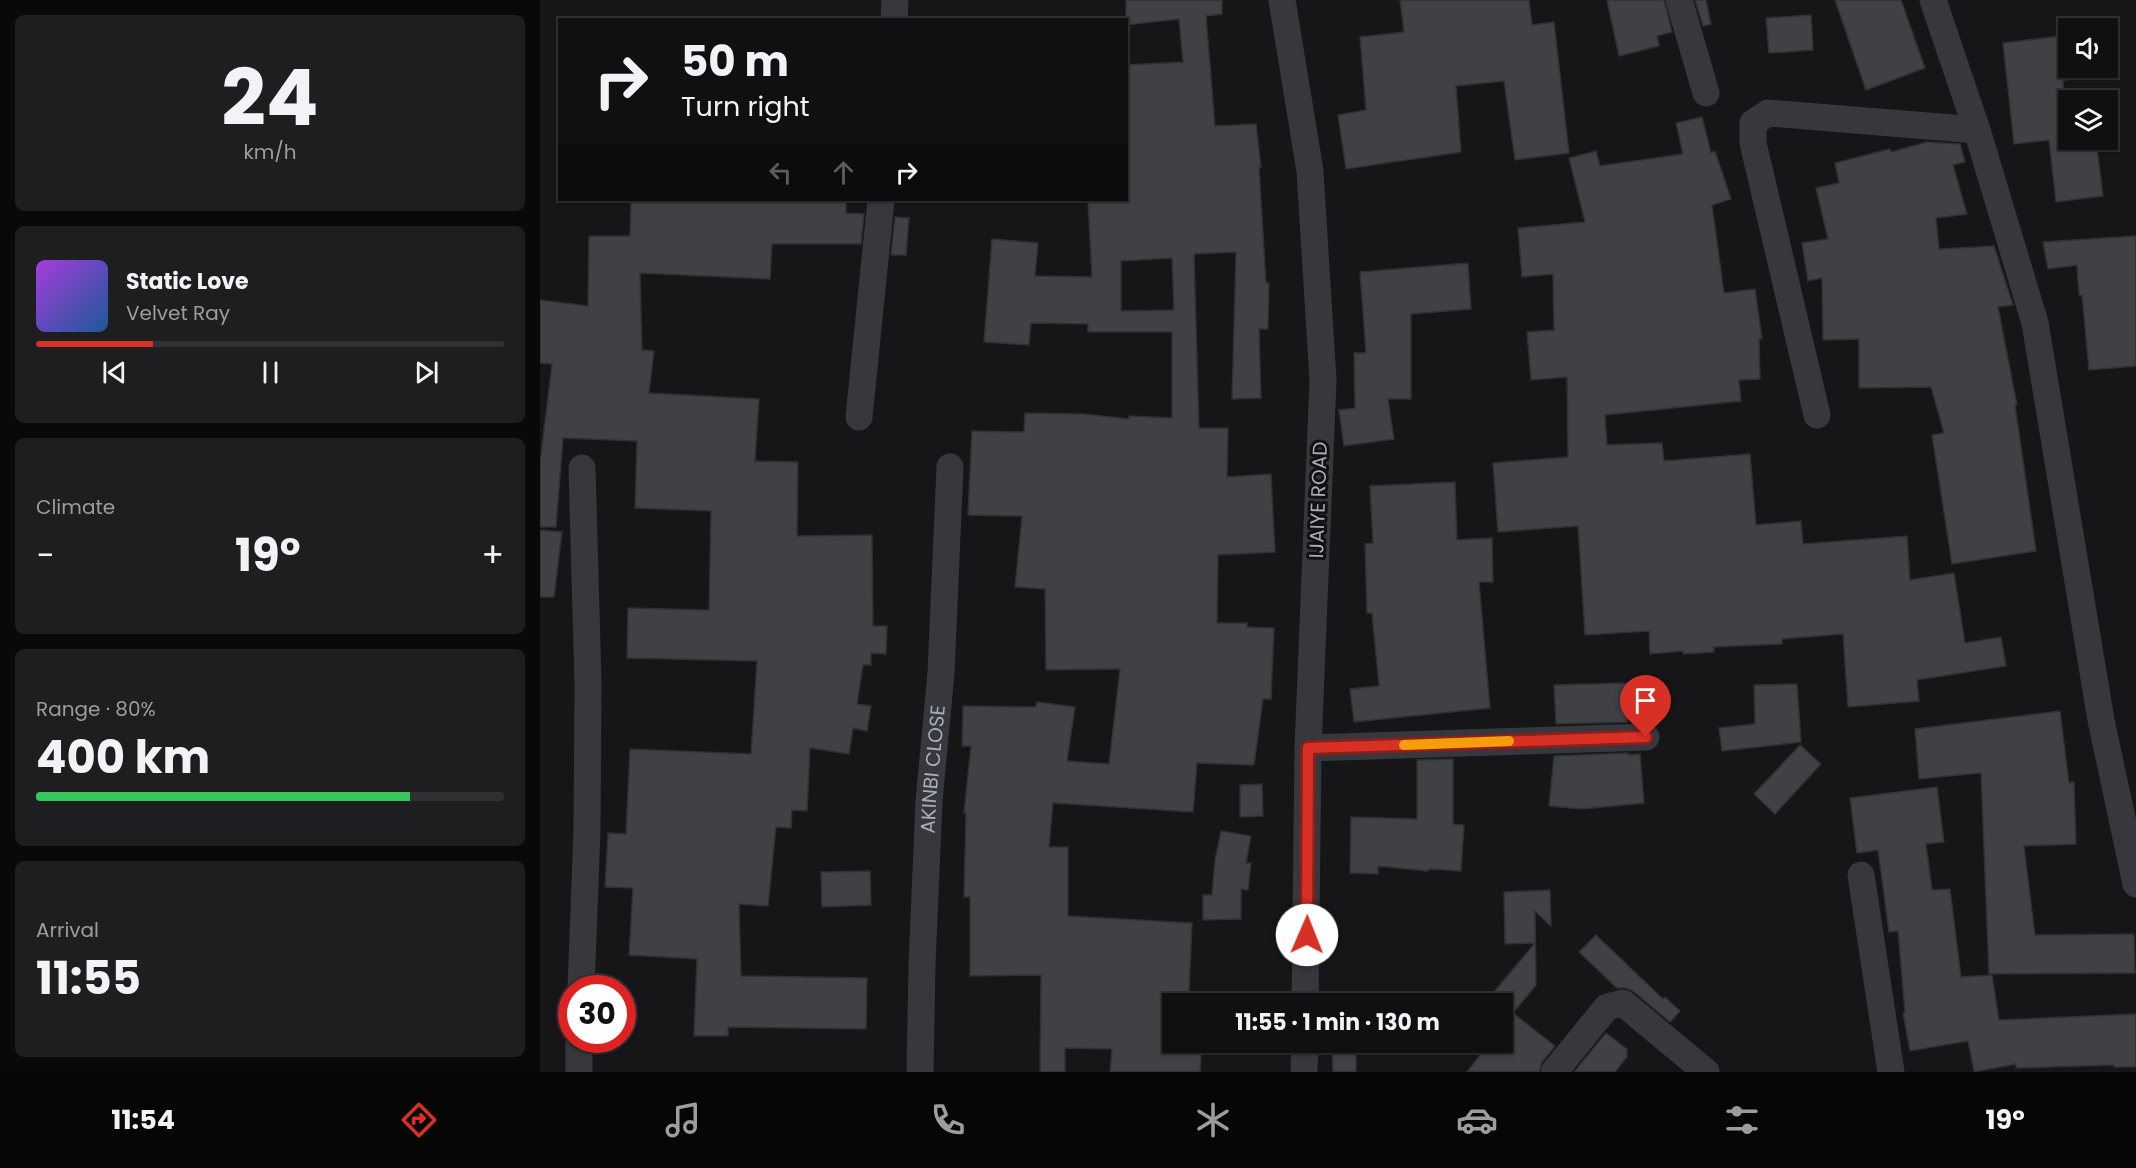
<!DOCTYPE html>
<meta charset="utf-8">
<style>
body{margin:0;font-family:Poppins,sans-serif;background:#1e1e20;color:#f1f3f6;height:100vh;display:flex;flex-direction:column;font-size:22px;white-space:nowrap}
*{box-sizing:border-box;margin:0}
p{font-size:20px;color:#9c9d9f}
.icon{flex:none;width:33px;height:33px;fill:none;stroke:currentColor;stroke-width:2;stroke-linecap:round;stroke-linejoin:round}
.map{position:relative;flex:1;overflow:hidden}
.sheet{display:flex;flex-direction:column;gap:15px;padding:15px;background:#09090a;width:540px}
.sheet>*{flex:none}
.guide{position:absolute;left:18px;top:18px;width:570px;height:183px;border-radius:0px;box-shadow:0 2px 4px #0004,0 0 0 2px #303032;background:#101012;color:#f1f3f6;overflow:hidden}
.fabs{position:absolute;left:1518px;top:18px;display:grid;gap:12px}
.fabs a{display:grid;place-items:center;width:60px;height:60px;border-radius:0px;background:#101012;box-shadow:0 2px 4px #0004,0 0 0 2px #303032;font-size:30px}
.speed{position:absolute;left:18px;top:975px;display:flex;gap:12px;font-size:30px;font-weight:700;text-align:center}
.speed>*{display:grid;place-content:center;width:78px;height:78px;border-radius:50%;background:#101012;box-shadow:0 2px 4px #0004,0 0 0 2px #303032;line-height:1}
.speed .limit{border:9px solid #d22;background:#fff;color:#111}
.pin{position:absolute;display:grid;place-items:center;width:51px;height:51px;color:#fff;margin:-62px -26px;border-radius:50% 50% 50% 0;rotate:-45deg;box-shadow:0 0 6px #0007}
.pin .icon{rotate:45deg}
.me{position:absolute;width:66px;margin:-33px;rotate:1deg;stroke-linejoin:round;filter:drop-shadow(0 0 4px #0008)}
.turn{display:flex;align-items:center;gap:21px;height:126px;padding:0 24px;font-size:27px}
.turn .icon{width:78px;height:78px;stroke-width:2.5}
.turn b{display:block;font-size:42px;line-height:51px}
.lanes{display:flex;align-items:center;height:57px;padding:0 24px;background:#0003;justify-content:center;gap:30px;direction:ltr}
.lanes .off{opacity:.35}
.big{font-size:45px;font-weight:700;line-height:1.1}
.sheet .card{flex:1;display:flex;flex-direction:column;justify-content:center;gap:9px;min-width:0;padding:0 21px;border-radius:9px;background:#1e1e20}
.sheet .dial{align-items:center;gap:0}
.dial b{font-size:78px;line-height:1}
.song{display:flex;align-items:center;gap:18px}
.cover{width:72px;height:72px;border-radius:9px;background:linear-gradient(135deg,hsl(280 70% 55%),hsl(210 70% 35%))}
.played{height:6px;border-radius:3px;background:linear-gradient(90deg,#d93025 25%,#303032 25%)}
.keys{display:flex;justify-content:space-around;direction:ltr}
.heat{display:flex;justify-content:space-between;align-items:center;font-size:33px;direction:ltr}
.charge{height:9px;border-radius:4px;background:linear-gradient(90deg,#34c759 80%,#303032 0)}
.trip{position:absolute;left:622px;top:993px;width:351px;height:60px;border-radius:0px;background:#101012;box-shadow:0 2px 4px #0004,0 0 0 2px #303032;font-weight:700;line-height:60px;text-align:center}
.dock{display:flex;height:96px;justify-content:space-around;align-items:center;background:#060607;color:#9c9d9f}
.dock .icon{width:42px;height:42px}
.dock .on{color:#d93025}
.dock b{font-size:27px;color:#f1f3f6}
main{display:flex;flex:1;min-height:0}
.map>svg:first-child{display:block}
.building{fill:#404145;stroke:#303034;stroke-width:1.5;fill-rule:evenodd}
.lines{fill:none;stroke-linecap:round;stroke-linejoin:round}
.minor{stroke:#37383d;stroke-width:27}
.route-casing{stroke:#8d1f18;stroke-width:15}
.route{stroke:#d93025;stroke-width:10}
.slow{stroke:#f59e0b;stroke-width:10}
.labels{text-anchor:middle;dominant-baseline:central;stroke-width:6;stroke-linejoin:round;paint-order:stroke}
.street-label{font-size:20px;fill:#a8adb8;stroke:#111113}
</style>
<main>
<section class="sheet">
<div class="card dial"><b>24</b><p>km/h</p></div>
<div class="card">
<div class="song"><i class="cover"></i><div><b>Static Love</b><p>Velvet Ray</p></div></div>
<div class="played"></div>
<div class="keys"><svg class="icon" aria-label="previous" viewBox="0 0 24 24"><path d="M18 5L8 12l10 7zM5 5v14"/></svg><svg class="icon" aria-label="pause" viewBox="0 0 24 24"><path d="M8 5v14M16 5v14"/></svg><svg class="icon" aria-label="next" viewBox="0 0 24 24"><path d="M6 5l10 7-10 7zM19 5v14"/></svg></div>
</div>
<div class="card"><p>Climate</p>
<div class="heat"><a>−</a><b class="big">19°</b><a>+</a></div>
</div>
<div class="card"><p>Range · 80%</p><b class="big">400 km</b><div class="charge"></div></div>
<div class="card"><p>Arrival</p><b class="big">11:55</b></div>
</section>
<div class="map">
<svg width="1596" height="1072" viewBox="0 0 1596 1072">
<rect width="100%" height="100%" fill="#161618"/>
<g class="building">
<path d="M586 0H682V14L666 16 675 126 716 124 721 167H719L726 283H729L728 329H719L721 398 692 399 696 252 654 254 659 428H688L687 477 731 474 735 552 678 555 677 623H707V627L734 628 731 699H723L714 765 657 763 653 812 513 803 509 847H528V916L652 923 649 992H663V1004H633V1042H662L660 1072H570L572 1049 525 1048V1072H500L501 975 430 976V897H424L426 813H424L431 746H422L423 706 496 707 497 702 535 707 527 761 569 764 580 669 506 670 505 589 475 587 482 516 428 515 432 431 484 432 485 413 544 414 589 419V416L632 418V332H548V324L491 323 489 345 444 342 452 239 498 243 495 276 552 277 548 202 588 200 586 65 643 62 639 19 586 25ZM632 258 634 310 581 311V261Z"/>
<path d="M860 0H989L992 25 1014 22 1029 153 975 160 964 81 916 86 921 152 806 169 798 115 826 110 820 37 864 32Z"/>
<path d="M1067 0H1124L1132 32 1117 36 1119 46 1079 56Z"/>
<path d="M1155 0H1166L1171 24 1163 26Z"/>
<path d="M1295 0H1361L1385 68 1326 90Z"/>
<path d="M1271 15 1273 50 1229 53 1226 18Z"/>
<path d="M1528 35V80L1523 81 1528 140H1556L1563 196 1516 202 1509 140 1474 144 1463 43Z"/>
<path d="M1162 117 1171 153 1175 151 1191 199 1172 205 1184 293 1215 289 1222 339H1219L1220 379 1199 380 1201 401 1065 415 1067 445 1122 443 1124 461 1210 454 1216 525 1261 521 1263 544 1367 536 1370 580 1414 573 1425 643 1461 637 1466 666 1377 680 1379 701 1308 707 1303 634 1242 639V644L1174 647V652L1143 654V651L1110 654 1109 631 1045 635 1038 526 958 532 953 463 1028 457 1027 377 991 380 987 332 1014 330 1013 274 982 277 978 228 1045 222 1029 158 1056 151 1060 166 1143 154 1136 123Z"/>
<path d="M1387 142 1420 144 1425 162 1413 165 1427 214 1396 218 1399 249 1454 246 1473 305 1458 307 1477 405H1475L1496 551 1412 564 1392 435 1404 433 1391 387 1319 388V339L1283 340 1282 278 1268 281 1262 243 1288 239 1276 188 1299 183 1295 163 1350 149 1351 152Z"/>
<path d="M91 200H306V213L324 214 321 244H232L230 279 100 273 102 350 114 351 109 393 219 399 215 461 258 462 257 536 332 535 333 626H347L346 654 331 653V665H323L317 704 331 706 327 731 313 728 309 754 270 748 267 811 252 810 251 828 236 827 228 906 199 904 201 976 327 978 326 1029 188 1027V1036H154L157 959 89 955 93 888 65 887 68 833 86 834 90 749 211 754 217 661 87 658 88 608 169 610 171 511 95 508 97 441 23 438 16 527H0V463L12 364 0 363V300L48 306 49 236H90Z"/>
<path d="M355 217 369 218 366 255H351Z"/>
<path d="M1596 236V366L1549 370 1542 295H1539L1537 265 1508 269 1503 242Z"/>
<path d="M928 263 931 309 871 314V399H848L854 439 804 446 799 410 815 408 814 353H826L820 272Z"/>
<path d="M915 482 917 540 952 538 953 582H939L950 708 814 722 810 689 839 686 832 613H827L825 544 833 543 830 486Z"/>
<path d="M0 530 22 532 14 597H0Z"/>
<path d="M1086 683 1087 722 1016 724 1014 685Z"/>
<path d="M1257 684 1261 742 1182 751 1179 728 1215 724 1214 685Z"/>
<path d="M1520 711 1529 783 1534 782 1536 844 1484 846 1495 935 1594 934 1595 973 1449 974 1441 773 1379 779 1375 729Z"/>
<path d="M1260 745 1281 764 1235 814 1214 794Z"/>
<path d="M1088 753V755L1100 754 1104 803 1042 809 1009 806 1014 756Z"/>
<path d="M913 759V824L924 825 921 871 889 869 888 871 838 866V874L810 873 811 817 877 819V760Z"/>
<path d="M722 784 723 816 700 817V785Z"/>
<path d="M1397 787 1404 842 1386 844 1392 890 1410 889 1421 977 1452 975 1459 1020 1596 1014V1067H1574V1065L1476 1068V1064L1434 1072 1428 1041 1370 1051 1363 1013 1365 1012 1358 931 1349 932 1338 850 1317 853 1310 798Z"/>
<path d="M681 831 711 836 706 863H711L708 890 701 889V919L663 920V895H672L675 860Z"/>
<path d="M330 871 331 905 282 907 281 872Z"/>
<path d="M1010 890 1011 926 995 911 996 985 973 1013 1015 1046 1002 1062 999 1072H927L950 1042H963V1004H953L948 999 995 943 965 944 964 892Z"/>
<path d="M1056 935 1123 999 1125 997 1140 1011 1130 1022 1093 991 1086 988H1077L1039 952Z"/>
<path d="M1066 1033 1087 1049V1057L1075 1072H1034Z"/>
<path d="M792 1042H816V1072H793Z"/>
</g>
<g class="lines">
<g class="minor">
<path d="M742 0 770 171 783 380 768 748 765 1004"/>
<path d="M1139 0 1166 93"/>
<path d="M1393 0 1437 130 1495 323 1561 720 1596 884"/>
<path d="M354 20 355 0"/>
<path d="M1277 415 1213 143V123L1228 113 1437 130"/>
<path d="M319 417 341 200"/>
<path d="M768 748 1106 737"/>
<path d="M1321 875 1351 1072"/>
<path d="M41 988 47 831 48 684 42 468"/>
<path d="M39 1072V1040"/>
<path id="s1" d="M380 1072 382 964 389 801 401 673 410 467"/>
<path d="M764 1072 765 1042"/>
<path d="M1014 1072 1067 1007 1083 1003 1166 1072"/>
</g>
</g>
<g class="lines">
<defs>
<path id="route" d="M767 935 768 748 1106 737"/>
</defs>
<use href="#route" class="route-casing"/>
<use href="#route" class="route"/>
<path class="slow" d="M864 745 969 741"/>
</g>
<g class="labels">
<g class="street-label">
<text transform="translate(778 500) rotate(-88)">IJAIYE ROAD</text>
<text stroke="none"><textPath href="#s1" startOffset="303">AKINBI CLOSE</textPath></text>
</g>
</g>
</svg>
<div class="fabs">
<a><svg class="icon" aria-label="sound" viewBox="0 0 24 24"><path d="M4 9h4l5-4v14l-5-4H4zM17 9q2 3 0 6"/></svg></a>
<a><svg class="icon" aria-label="layers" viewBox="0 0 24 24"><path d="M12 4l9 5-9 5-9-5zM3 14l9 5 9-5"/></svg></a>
</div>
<div class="speed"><div class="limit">30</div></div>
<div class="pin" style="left:1106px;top:737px;background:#d93025"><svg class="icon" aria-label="arrive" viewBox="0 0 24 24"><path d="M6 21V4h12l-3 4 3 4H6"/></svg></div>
<svg class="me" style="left:767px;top:935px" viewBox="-20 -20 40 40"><circle r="19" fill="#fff"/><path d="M0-13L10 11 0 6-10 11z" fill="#d93025"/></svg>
<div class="trip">11:55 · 1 min · 130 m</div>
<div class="guide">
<div class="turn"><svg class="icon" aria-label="right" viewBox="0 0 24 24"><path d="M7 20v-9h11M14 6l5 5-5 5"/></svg><div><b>50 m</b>Turn right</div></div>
<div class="lanes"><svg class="icon off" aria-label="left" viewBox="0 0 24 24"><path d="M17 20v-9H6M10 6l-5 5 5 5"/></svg><svg class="icon off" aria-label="ahead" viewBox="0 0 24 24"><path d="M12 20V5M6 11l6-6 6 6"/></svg><svg class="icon" aria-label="right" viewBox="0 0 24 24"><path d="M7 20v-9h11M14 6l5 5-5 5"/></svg></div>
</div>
</div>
</main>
<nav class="dock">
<b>11:54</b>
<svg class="icon on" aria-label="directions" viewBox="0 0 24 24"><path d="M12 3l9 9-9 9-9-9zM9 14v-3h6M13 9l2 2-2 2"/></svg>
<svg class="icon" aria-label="music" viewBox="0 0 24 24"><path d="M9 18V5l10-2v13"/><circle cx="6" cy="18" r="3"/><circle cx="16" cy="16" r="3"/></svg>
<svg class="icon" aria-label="phone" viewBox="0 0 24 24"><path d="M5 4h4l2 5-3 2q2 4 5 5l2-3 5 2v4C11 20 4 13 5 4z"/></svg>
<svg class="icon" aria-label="climate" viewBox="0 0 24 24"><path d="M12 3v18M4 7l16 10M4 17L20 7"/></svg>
<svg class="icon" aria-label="car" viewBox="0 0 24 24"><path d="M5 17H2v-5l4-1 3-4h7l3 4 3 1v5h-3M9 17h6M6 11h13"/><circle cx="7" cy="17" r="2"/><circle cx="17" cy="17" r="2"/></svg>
<svg class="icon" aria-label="filters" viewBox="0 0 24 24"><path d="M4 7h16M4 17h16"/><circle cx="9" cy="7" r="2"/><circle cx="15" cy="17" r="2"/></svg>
<b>19°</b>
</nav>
